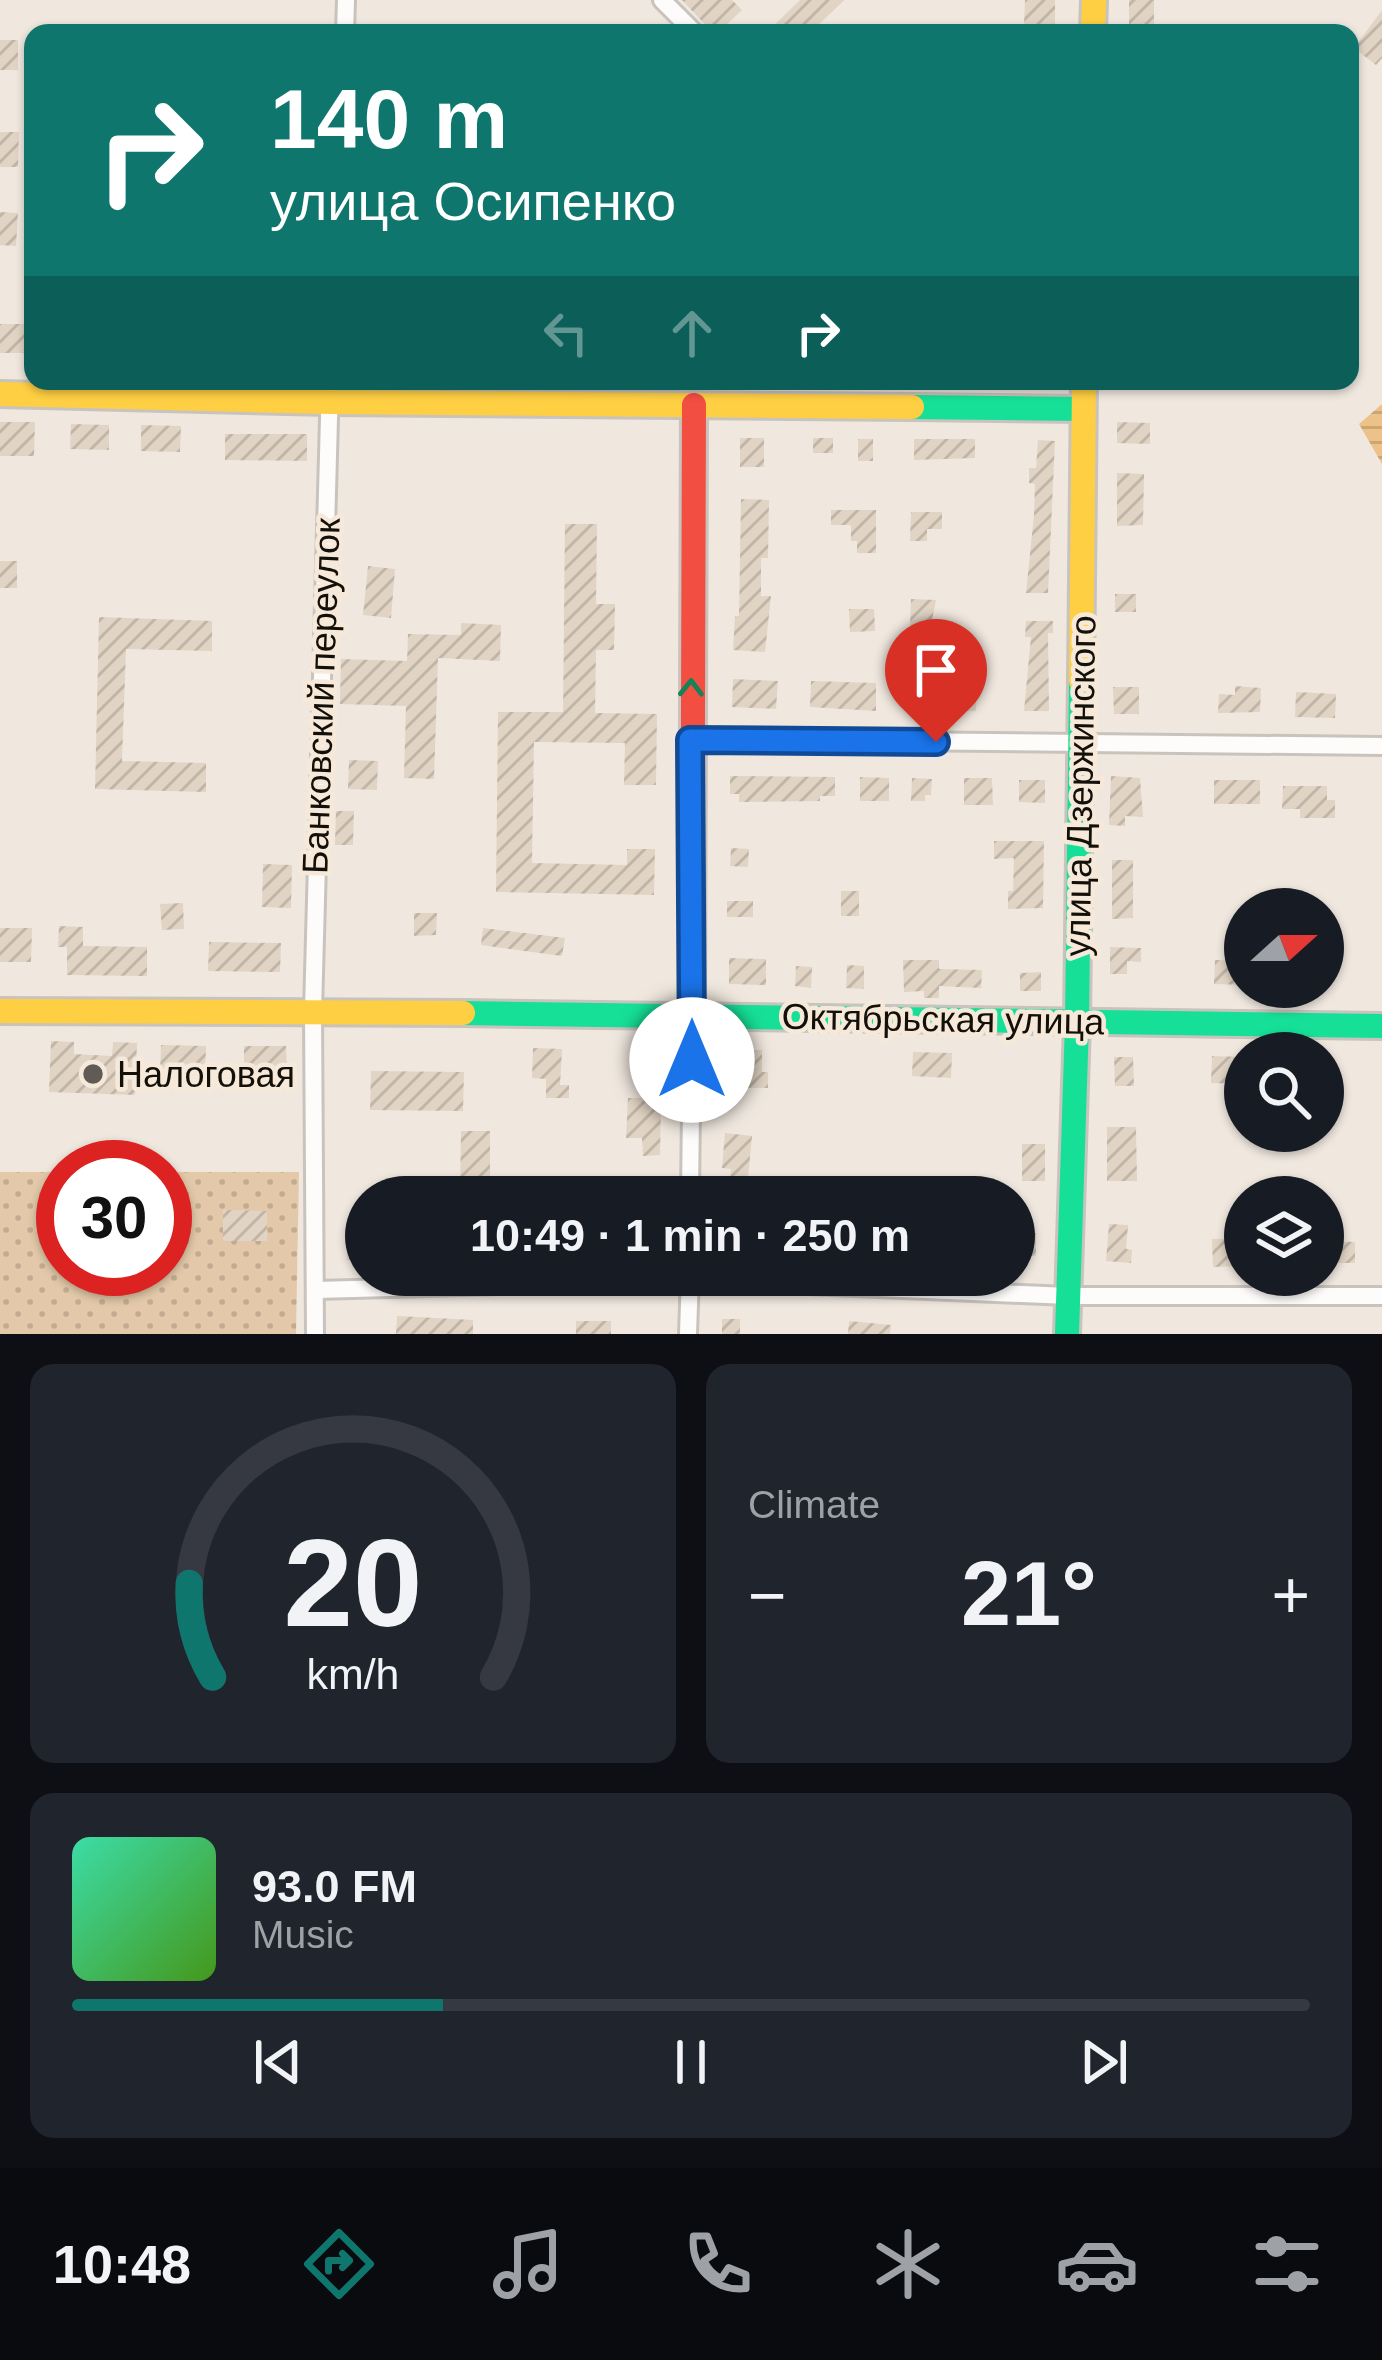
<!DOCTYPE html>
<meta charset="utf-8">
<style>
body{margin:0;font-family:Arial,sans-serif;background:#20242c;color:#f1f3f6;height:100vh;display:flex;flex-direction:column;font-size:45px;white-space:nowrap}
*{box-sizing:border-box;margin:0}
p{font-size:39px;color:#9ea1a6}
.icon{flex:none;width:66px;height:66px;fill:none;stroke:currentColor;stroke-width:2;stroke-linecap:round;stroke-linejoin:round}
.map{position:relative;height:1334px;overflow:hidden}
.panel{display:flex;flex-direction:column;gap:30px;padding:30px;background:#0d0f14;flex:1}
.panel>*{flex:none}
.banner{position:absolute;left:24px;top:24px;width:1335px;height:366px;border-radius:24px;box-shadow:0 3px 9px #0004;background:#0f766e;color:#fff;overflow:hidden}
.needle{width:78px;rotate:69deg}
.fabs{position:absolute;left:1224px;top:888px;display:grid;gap:24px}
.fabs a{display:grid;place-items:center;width:120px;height:120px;border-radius:50%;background:#171b24;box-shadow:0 3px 9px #0004;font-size:60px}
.speed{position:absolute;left:36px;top:1140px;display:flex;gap:24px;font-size:60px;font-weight:700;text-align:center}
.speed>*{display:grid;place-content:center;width:156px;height:156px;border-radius:50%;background:#171b24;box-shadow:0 3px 9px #0004;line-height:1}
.speed .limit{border:18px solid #d22;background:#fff;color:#111}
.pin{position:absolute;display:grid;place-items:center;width:102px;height:102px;color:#fff;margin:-123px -51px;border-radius:50% 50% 50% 0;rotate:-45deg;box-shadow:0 0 12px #0007}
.pin .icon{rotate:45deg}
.me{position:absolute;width:132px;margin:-66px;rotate:0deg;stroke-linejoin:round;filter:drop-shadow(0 0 9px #0008)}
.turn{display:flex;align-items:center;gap:42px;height:252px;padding:0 48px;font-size:54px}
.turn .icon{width:156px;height:156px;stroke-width:2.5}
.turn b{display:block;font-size:84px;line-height:102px}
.lanes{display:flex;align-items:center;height:114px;padding:0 48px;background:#0003;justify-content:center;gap:60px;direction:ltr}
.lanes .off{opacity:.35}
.big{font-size:90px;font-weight:600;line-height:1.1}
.panel .widget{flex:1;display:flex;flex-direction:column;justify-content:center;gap:18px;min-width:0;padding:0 42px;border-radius:24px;background:#20242c}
.panel .dial{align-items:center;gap:0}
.dial svg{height:312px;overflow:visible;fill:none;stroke:#363941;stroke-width:7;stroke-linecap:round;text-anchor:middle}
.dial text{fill:#f1f3f6;stroke:none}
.song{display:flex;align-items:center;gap:36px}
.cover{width:144px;height:144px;border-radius:18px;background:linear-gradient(135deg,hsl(160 70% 55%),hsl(100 70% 35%))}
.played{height:12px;border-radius:6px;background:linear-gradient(90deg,#0f766e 30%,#363941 30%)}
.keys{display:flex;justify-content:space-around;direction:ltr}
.heat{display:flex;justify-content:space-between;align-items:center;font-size:66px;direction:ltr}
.panel .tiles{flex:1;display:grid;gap:30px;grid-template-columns:1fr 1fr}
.widget:last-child{grid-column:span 2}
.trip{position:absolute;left:345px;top:1176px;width:690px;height:120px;border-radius:60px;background:#171b24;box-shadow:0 3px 9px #0004;font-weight:600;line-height:120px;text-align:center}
.menu{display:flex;height:192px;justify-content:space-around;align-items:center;background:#090b0e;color:#9ea1a6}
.menu .icon{width:84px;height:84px}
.menu .selected{color:#0f766e}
.menu b{font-size:54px;color:#f1f3f6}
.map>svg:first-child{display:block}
.grass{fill:url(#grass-dots)}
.water{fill:url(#water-rules)}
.building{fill:url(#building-hatch)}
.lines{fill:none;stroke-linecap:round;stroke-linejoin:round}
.street-casing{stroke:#c9c3bd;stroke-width:22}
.fast-casing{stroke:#c9c3bd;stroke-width:30}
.slow-casing{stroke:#c9c3bd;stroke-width:30}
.jam-casing{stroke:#c9c3bd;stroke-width:30}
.street{stroke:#fdfcfa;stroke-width:16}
.fast{stroke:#16e098;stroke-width:24}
.slow{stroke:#ffcf43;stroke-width:24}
.jam{stroke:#f24e42;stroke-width:24}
.oneway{stroke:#158258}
.route-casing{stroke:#114b97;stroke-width:30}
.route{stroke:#1a73e8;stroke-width:21}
.poi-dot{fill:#605b54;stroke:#f6e9d9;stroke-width:4.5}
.labels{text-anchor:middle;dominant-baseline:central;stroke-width:9;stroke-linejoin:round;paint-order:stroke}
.street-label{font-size:36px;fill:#130f09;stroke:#f6e9d9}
.poi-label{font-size:36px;fill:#130f09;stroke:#f6e9d9;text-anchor:start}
</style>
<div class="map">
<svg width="1382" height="1334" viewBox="0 0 1382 1334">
<defs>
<pattern id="grass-dots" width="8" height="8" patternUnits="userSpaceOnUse" patternTransform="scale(3)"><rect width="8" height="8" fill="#e3c9a9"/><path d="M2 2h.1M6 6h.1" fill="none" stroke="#c2ab90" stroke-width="1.8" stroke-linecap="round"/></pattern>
<pattern id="water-rules" width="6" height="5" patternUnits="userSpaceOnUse" patternTransform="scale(3)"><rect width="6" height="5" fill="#ecc288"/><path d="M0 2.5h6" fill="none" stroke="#caa674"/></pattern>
<pattern id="building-hatch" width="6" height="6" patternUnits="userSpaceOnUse" patternTransform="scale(3)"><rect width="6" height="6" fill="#e1d4c4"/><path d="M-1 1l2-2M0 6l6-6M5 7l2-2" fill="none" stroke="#c0b5a7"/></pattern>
</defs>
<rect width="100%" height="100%" fill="#f0e8df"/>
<path class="grass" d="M0 1172H63V1269H165V1172H299L296 1334H0Z"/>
<path class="water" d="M1382 404V464L1359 424Z"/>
<g class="building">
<path d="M682 0H732L742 10 718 33H713Z"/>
<path d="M800 0H844L810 33H766Z"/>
<path d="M1025 0H1055V26H1024Z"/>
<rect x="1129" y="0" width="25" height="25"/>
<path d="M1382 10V58L1376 65 1354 48Z"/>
<rect x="0" y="40" width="18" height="30"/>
<path d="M0 132H19L18 167H0Z"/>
<path d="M0 212 18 213 16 246 0 245Z"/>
<rect x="0" y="324" width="33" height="29"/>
<path d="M0 422H35L34 456H0Z"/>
<path d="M1117 422 1150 423V444L1117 443Z"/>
<path d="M71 424 109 425V450L70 449Z"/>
<path d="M141 425 181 426 180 452 141 451Z"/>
<path d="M225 434H307V461L225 460Z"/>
<rect x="740" y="438" width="24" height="29"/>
<rect x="813" y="438" width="20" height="15"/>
<rect x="858" y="439" width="15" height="22"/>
<path d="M914 439H975V458L914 460Z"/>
<path d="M1038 440 1055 441 1048 593H1026L1034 515 1035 484 1029 483V468H1036Z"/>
<path d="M1117 473 1144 474 1143 525 1117 526Z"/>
<path d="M741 499 769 500 768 558H761V596H771L765 652 733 650 735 616H739Z"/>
<path d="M831 510H876V553H857V541H851V525H831Z"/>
<path d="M911 512H942V529H927V541H910Z"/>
<path d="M565 524H597L596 604H615L614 650H596L595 713 657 714 656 785H624L625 743 534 742 532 863 627 865V849H655L654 895 496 892 498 712H563Z"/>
<rect x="0" y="561" width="17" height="27"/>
<path d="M368 566 395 569 391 618 363 615Z"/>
<rect x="1115" y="594" width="21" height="18"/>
<path d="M911 599 936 600 930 630 910 629Z"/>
<path d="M849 609H874L875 631 850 632Z"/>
<path d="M99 617 212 621V651L126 649 122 761 206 763V792L95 789Z"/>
<path d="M1026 621H1053V633H1048L1049 711H1024L1031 637H1025Z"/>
<path d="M461 623 501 625 500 661 438 658 434 779 404 778 406 706 340 704 341 659 407 661 408 634 461 635Z"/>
<path d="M733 679 778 681 776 709 732 707Z"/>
<path d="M811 681 876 683V711L810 707Z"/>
<path d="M941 686 977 687 976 711H941Z"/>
<path d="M1235 686 1261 688 1260 712 1218 713 1219 694 1235 695Z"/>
<path d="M1113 687H1139V714H1114Z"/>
<path d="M1296 692 1336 694 1335 718 1295 717Z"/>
<path d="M349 760 378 761 377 790 348 789Z"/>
<path d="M730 776 835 777V796H820V801L739 802V794H730Z"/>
<path d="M1111 776 1140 778 1143 817 1125 816V826L1109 825Z"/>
<path d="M860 777 889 778V801H860Z"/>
<path d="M912 778 932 779 931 795H925V801H911Z"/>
<path d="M964 778H992L993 805H964Z"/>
<path d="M1019 780H1045V803L1019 802Z"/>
<rect x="1214" y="780" width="46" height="24"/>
<path d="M1283 786H1327V800H1335V818H1300V809H1282Z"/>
<path d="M336 811H354L353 845H335Z"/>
<path d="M994 841H1044L1043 908 1008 909V891H1013L1014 858 994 859Z"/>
<path d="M731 848 749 849 748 867 730 866Z"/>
<path d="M1112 860H1133V918L1112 919Z"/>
<path d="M263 864 292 865 291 908 262 907Z"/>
<rect x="841" y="891" width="18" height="25"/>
<rect x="727" y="901" width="26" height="16"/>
<path d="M183 903 184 929 162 930 160 904Z"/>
<path d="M414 913H437L436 935 414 936Z"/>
<path d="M59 926 83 927V946L147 947V976L67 975V947H58Z"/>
<path d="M0 928H32L31 962H0Z"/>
<path d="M483 928 565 938 562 956 481 945Z"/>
<path d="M209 942 281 943 280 972 208 971Z"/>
<path d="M1110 947 1141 948V962L1127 961V974H1110Z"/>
<path d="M729 958 766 959V985L729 984Z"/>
<path d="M903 960H939V969L982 970 981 988 939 986V998H924V991L904 992Z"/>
<path d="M1215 960 1245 961V985L1214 984Z"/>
<path d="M847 965 864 966V989L846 988Z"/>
<path d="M796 966 812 967 811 988 795 986Z"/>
<path d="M1041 972V991H1020V973Z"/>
<path d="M51 1041 74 1042V1054L112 1056 113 1042 137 1043 135 1095 49 1092Z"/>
<path d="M161 1045 206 1046 205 1075 160 1074Z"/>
<path d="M244 1046H286L287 1073 244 1074Z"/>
<path d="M641 1047H662L660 1155 643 1156 642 1138H626L628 1098H641Z"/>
<path d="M533 1048 562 1049 560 1085H569V1098H546V1079L532 1078Z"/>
<path d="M729 1050H762V1072H768V1088H729Z"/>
<path d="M913 1052 952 1053 951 1078 912 1076Z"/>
<path d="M1212 1056 1245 1057V1084L1211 1083Z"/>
<path d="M1114 1057H1133L1134 1086H1115Z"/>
<path d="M371 1071 464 1072 463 1111 370 1110Z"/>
<path d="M1107 1127H1136L1137 1181H1107Z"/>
<path d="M461 1131H490V1195H460Z"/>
<path d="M725 1133 752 1136 747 1188 729 1186 731 1169 722 1168Z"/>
<rect x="1022" y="1144" width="23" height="37"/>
<path d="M223 1210 267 1211V1241H223Z"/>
<path d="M351 1215 366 1217V1261L347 1260Z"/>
<path d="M1109 1224 1128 1225 1126 1249 1132 1250 1131 1263 1106 1261Z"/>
<rect x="1014" y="1233" width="22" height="23"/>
<path d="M1245 1238V1266L1213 1267 1212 1239Z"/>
<path d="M1325 1241 1355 1242V1263H1324Z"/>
<path d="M397 1316 473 1320V1334H396Z"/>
<rect x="722" y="1319" width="18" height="15"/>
<rect x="576" y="1321" width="35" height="13"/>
<path d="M849 1321 891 1325 890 1334H848Z"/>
</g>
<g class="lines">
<defs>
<g id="street">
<path d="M662 0 695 33"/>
<path d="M345 33 346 0"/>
<path d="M690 739 1382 746"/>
<path d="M690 1197 692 1015"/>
<path d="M316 1290 690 1280 1068 1296H1382"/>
<path d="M315 1334 313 1011 330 381"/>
<path d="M688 1334 690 1275"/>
</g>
<g id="fast">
<path d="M912 407 1083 409"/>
<path d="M463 1013 1382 1026"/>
<path d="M1067 1334 1077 1022 1081 681"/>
</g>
<g id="slow">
<path d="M1093 33 1094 0"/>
<path d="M0 394 329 402 912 407"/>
<path d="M1081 681 1084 381"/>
<path d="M0 1011 463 1013"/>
</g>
<path id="jam" d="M692 1015 694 405"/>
</defs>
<use href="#street" class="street-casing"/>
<use href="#fast" class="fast-casing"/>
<use href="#slow" class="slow-casing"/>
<use href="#jam" class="jam-casing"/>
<use href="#street" class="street"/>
<use href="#fast" class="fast"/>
<use href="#slow" class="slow"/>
<use href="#jam" class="jam"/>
</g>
<defs><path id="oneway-chevron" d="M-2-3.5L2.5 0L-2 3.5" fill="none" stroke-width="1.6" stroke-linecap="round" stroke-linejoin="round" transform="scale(3)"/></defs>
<use class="oneway" href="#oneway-chevron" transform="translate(691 688) rotate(-89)"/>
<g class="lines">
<defs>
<path id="route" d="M692 1060 690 740 936 742"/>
</defs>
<use href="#route" class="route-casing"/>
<use href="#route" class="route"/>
</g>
<circle class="poi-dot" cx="93" cy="1074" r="12"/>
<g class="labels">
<g class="street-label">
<text transform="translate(321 696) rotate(-88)">Банковский переулок</text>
<text transform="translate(1080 786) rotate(-89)">улица Дзержинского</text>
<text transform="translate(943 1019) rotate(1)">Октябрьская улица</text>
</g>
<g class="poi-label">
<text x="117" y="1074">Налоговая</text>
</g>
</g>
</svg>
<div class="fabs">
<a><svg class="needle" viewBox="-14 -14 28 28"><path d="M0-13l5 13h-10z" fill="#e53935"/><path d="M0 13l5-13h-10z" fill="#9ea1a6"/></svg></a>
<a><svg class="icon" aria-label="search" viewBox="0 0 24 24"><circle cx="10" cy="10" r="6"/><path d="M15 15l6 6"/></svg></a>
<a><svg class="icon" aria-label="layers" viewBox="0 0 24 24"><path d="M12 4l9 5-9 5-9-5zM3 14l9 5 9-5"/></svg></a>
</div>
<div class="speed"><div class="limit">30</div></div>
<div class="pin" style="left:936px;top:742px;background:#d93025"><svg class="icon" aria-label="arrive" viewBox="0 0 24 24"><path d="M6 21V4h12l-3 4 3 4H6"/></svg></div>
<svg class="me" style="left:692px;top:1060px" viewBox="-20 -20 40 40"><circle r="19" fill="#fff"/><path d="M0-13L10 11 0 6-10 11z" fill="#1a73e8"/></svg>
<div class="trip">10:49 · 1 min · 250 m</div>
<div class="banner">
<div class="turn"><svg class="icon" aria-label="right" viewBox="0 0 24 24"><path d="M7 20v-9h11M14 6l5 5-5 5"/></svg><div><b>140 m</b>улица Осипенко</div></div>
<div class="lanes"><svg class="icon off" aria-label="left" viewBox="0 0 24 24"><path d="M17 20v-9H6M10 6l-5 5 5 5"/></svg><svg class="icon off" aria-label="ahead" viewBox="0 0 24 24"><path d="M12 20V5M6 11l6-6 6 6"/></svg><svg class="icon" aria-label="right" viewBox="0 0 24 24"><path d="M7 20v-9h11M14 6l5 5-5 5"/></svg></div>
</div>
</div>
<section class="panel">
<div class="tiles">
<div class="widget dial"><svg viewBox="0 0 100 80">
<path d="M14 69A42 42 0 1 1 86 69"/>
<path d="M14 69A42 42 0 0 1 8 45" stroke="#0f766e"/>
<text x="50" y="56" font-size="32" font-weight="700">20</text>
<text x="50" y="72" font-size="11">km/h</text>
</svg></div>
<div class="widget"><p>Climate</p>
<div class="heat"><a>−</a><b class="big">21°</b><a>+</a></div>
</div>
<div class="widget">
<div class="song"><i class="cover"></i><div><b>93.0 FM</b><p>Music</p></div></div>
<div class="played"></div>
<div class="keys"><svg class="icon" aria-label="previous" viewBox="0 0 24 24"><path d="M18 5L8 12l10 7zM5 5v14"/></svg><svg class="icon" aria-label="pause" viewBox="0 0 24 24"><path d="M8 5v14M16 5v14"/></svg><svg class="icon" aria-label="next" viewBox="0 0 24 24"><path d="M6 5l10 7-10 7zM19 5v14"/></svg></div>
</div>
</div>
</section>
<nav class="menu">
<b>10:48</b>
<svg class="icon selected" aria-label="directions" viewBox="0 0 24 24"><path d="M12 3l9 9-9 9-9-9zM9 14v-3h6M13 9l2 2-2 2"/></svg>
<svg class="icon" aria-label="music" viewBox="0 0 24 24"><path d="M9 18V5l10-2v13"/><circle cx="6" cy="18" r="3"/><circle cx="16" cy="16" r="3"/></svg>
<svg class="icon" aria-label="phone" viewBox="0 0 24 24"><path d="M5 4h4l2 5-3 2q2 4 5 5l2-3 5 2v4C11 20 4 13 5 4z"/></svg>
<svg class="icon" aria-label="climate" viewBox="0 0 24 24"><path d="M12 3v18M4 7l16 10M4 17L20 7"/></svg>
<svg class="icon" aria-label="car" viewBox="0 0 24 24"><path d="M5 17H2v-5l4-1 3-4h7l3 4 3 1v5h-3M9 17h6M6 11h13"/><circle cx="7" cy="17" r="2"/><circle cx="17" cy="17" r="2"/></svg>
<svg class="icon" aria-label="filters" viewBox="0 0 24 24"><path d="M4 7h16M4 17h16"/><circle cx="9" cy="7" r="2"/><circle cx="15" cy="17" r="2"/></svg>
</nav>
